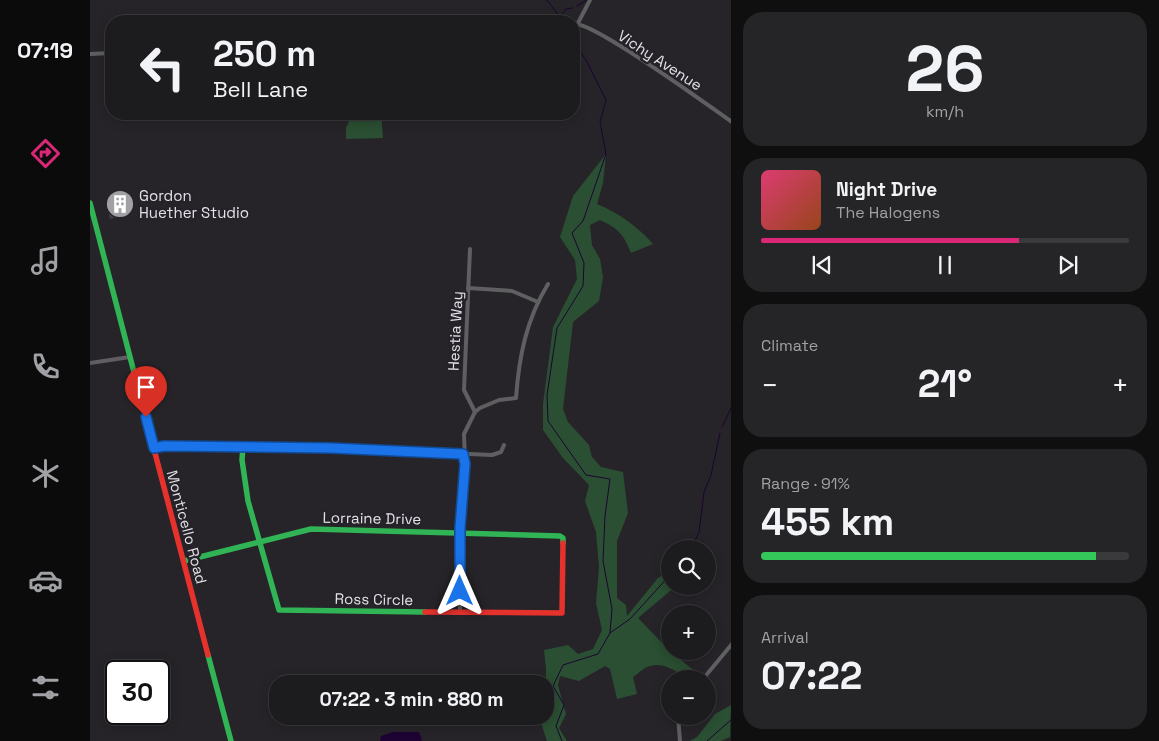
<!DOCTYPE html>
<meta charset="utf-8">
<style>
body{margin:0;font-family:"Space Grotesk",sans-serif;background:#252427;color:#f1f3f6;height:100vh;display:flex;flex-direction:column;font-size:19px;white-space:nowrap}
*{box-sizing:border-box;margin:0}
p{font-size:16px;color:#a0a1a4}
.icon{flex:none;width:28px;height:28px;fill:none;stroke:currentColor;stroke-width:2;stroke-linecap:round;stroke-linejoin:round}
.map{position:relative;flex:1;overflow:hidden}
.drawer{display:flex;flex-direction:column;gap:12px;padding:12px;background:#0f0f10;width:428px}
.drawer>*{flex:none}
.hud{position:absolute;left:15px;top:15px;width:475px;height:105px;border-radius:20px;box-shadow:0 2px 12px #0003,0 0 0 1px #3a393c;background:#1c1b1e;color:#f1f3f6;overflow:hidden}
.tools{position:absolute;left:571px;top:540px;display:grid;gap:10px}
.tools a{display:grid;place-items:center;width:55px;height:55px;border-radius:50%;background:#1c1b1e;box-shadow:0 2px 12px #0003,0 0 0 1px #3a393c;font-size:25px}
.speed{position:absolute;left:15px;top:660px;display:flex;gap:10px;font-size:25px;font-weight:700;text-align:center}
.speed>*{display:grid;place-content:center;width:65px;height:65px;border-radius:50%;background:#1c1b1e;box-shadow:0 2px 12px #0003,0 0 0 1px #3a393c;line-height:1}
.speed .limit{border:2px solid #111;border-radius:8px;background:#fff;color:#111}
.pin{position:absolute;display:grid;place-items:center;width:42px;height:42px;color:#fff;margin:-51px -21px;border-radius:50% 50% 50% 0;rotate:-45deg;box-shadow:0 0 5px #0007}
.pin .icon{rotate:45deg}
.me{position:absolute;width:55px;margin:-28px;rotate:0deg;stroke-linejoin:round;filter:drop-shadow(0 0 4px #0008)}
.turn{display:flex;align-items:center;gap:18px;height:105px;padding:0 25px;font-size:22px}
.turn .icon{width:65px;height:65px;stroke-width:2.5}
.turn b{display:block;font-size:35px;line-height:42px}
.big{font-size:38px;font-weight:800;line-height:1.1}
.drawer .widget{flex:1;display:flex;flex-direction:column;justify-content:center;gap:8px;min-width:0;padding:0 18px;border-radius:20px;background:#252427}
.drawer .dial{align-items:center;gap:0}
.dial b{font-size:65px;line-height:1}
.song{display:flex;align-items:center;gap:15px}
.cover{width:60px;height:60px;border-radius:8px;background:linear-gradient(135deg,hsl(340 70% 55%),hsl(20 70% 35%))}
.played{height:5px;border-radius:2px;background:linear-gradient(90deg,#db2777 70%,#3a393c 70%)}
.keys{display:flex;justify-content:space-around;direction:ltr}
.heat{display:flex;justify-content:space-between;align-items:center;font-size:28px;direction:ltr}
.charge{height:8px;border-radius:4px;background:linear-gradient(90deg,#34c759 91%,#3a393c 0)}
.trip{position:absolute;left:179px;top:675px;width:285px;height:50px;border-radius:20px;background:#1c1b1e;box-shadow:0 2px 12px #0003,0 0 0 1px #3a393c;font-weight:800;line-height:50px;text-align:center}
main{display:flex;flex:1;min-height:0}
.tab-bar{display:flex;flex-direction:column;width:90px;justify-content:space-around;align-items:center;background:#0b0b0c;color:#a0a1a4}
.tab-bar .icon{width:35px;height:35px}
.tab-bar .active{color:#db2777}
.tab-bar b{font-size:22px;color:#f1f3f6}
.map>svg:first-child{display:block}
.green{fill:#2a4f32}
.water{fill:#1c0333}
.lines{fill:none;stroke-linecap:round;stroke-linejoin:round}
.stream{stroke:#1c0333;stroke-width:1}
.building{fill:#433c4c}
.street{stroke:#5f5e60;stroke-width:4}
.fast{stroke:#30b455;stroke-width:5.5}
.jam{stroke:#e5322d;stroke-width:5.5}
.route-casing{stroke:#114b97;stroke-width:12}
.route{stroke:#1a73e8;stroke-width:9}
.labels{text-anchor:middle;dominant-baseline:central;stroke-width:5;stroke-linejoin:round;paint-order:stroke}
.street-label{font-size:15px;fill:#e3e2e6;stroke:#252329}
.poi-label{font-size:15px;fill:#e3e2e6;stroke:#252329;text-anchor:start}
</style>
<main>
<nav class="tab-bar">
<b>07:19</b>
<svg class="icon active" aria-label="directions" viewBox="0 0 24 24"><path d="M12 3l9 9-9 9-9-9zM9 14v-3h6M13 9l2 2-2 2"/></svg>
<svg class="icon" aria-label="music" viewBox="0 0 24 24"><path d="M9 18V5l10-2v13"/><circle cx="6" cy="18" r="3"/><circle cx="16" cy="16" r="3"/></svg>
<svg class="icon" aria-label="phone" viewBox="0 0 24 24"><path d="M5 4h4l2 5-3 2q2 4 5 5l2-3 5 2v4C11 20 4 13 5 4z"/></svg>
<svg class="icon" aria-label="climate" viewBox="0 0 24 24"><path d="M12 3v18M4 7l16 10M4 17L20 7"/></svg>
<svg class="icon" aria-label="car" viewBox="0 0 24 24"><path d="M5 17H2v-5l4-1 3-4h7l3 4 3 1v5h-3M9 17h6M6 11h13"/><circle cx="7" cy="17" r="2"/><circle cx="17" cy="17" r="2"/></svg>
<svg class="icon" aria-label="filters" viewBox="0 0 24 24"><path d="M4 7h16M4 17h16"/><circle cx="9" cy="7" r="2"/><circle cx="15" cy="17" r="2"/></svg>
</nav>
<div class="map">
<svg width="642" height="741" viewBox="0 0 642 741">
<rect width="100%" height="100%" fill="#262428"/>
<g class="green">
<path d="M262 114H291L293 138 256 139V128Z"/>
<path d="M516 154 513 183 507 204C530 214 546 225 563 244L541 253C534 235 528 228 510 220L500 225 502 245 510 259 513 277 509 301 483 322 473 409 478 422 499 445 502 457 511 467 533 472 538 513 527 541V598L536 605 537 616 568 578 580 571V586H586L548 618 580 651 613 678C591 683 582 660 560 666 554 667 548 674 543 677L547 694 527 699 520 669 515 666 489 681 470 676 468 685 476 714 469 728 477 741H457L451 723 452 716H455L456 669 454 650 478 645 488 654 503 649 512 630 506 603 509 567 506 532 495 501 499 485 473 458 453 430V404L463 327 487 279 485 260 470 237 483 196Z"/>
<path d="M641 705 640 737 631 741H600L607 737 625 714Z"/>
</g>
<path class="water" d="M303 732H329L332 741H290L291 736Z"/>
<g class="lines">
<g class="stream">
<path d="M457 0 470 17 476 9 482 8"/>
<path d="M487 6 497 0"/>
<path d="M632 427 642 406"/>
<path d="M602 547 609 532 614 492 621 475 630 433"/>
<path d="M520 633 540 619 580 575"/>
<path d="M472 741 466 726 474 705 463 686 473 665 508 654 520 633 522 609 513 561 515 516 520 479 496 475 458 421 457 395 467 328 493 286 494 263 482 233 493 221 516 154 510 122 516 100 496 60 484 43"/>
<path d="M617 741 642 719"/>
</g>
</g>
<path class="building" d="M36 196 40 213 20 219 18 209 24 207 22 200Z"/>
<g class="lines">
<g class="street">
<path d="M488 23 500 0"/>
<path d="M484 24C503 21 619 106 642 122"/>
<path d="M0 54 21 53"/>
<path d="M380 249 374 390 385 412"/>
<path d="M378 288 422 291 448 302"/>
<path d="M0 363 40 357"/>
<path d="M64 448 74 446 241 448 402 455 411 452 414 445"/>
<path d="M370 613V532L375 464 374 434 385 412 390 408 409 400 426 398C429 357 436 320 458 284"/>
<path d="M613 679 642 644"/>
<path d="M588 716 590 741"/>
</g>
<g class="fast">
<path d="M0 203 65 453"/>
<path d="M153 446 152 460 158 501 189 610 335 612"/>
<path d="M94 561 221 529 470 536 473 538V543"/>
<path d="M118 655 141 741"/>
</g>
<g class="jam">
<path d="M65 453 118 655"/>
<path d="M335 612 472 613 473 543"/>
</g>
</g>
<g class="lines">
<defs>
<path id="route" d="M56 417 64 448 74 446 241 448 373 454 375 464 370 528V591"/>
</defs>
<use href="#route" class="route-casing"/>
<use href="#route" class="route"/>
</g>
<defs>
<symbol id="building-disc" viewBox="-11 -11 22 22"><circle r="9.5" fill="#a1a0a4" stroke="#252329"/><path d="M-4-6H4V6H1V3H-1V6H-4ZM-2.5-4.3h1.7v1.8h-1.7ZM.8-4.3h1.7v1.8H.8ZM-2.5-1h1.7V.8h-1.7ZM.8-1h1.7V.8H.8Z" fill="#fff"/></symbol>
</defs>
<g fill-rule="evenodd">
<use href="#building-disc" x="14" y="188" width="32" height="32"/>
</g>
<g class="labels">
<g class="street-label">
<text transform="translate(570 60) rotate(33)">Vichy Avenue</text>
<text transform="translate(365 331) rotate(-87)">Hestia Way</text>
<text transform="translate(282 518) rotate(1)">Lorraine Drive</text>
<text transform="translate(97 527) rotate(75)">Monticello Road</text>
<text transform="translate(284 599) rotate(1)">Ross Circle</text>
</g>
<g class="poi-label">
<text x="49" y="195">Gordon<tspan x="49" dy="17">Huether Studio</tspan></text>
</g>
</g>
</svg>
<div class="tools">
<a><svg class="icon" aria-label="search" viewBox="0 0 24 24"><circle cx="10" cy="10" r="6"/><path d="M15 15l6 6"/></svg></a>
<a>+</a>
<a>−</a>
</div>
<div class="speed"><div class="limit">30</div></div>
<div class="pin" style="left:56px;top:417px;background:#d93025"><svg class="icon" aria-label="arrive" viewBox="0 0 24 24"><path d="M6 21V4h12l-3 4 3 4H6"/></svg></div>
<svg class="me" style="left:370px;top:591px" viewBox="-20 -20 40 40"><path d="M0-17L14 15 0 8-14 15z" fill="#1a73e8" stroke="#fff" stroke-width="4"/></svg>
<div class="trip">07:22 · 3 min · 880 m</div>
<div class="hud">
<div class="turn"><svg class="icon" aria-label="left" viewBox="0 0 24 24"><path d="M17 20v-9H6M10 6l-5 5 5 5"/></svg><div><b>250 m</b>Bell Lane</div></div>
</div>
</div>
<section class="drawer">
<div class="widget dial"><b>26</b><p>km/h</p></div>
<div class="widget">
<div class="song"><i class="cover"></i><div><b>Night Drive</b><p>The Halogens</p></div></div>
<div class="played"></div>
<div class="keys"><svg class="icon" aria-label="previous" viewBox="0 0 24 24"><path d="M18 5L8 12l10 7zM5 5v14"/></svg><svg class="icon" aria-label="pause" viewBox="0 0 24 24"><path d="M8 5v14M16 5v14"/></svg><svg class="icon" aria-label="next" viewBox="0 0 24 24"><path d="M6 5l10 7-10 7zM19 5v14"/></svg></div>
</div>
<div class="widget"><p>Climate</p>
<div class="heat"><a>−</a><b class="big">21°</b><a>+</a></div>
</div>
<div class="widget"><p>Range · 91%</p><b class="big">455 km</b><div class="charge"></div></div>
<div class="widget"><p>Arrival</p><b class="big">07:22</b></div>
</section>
</main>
